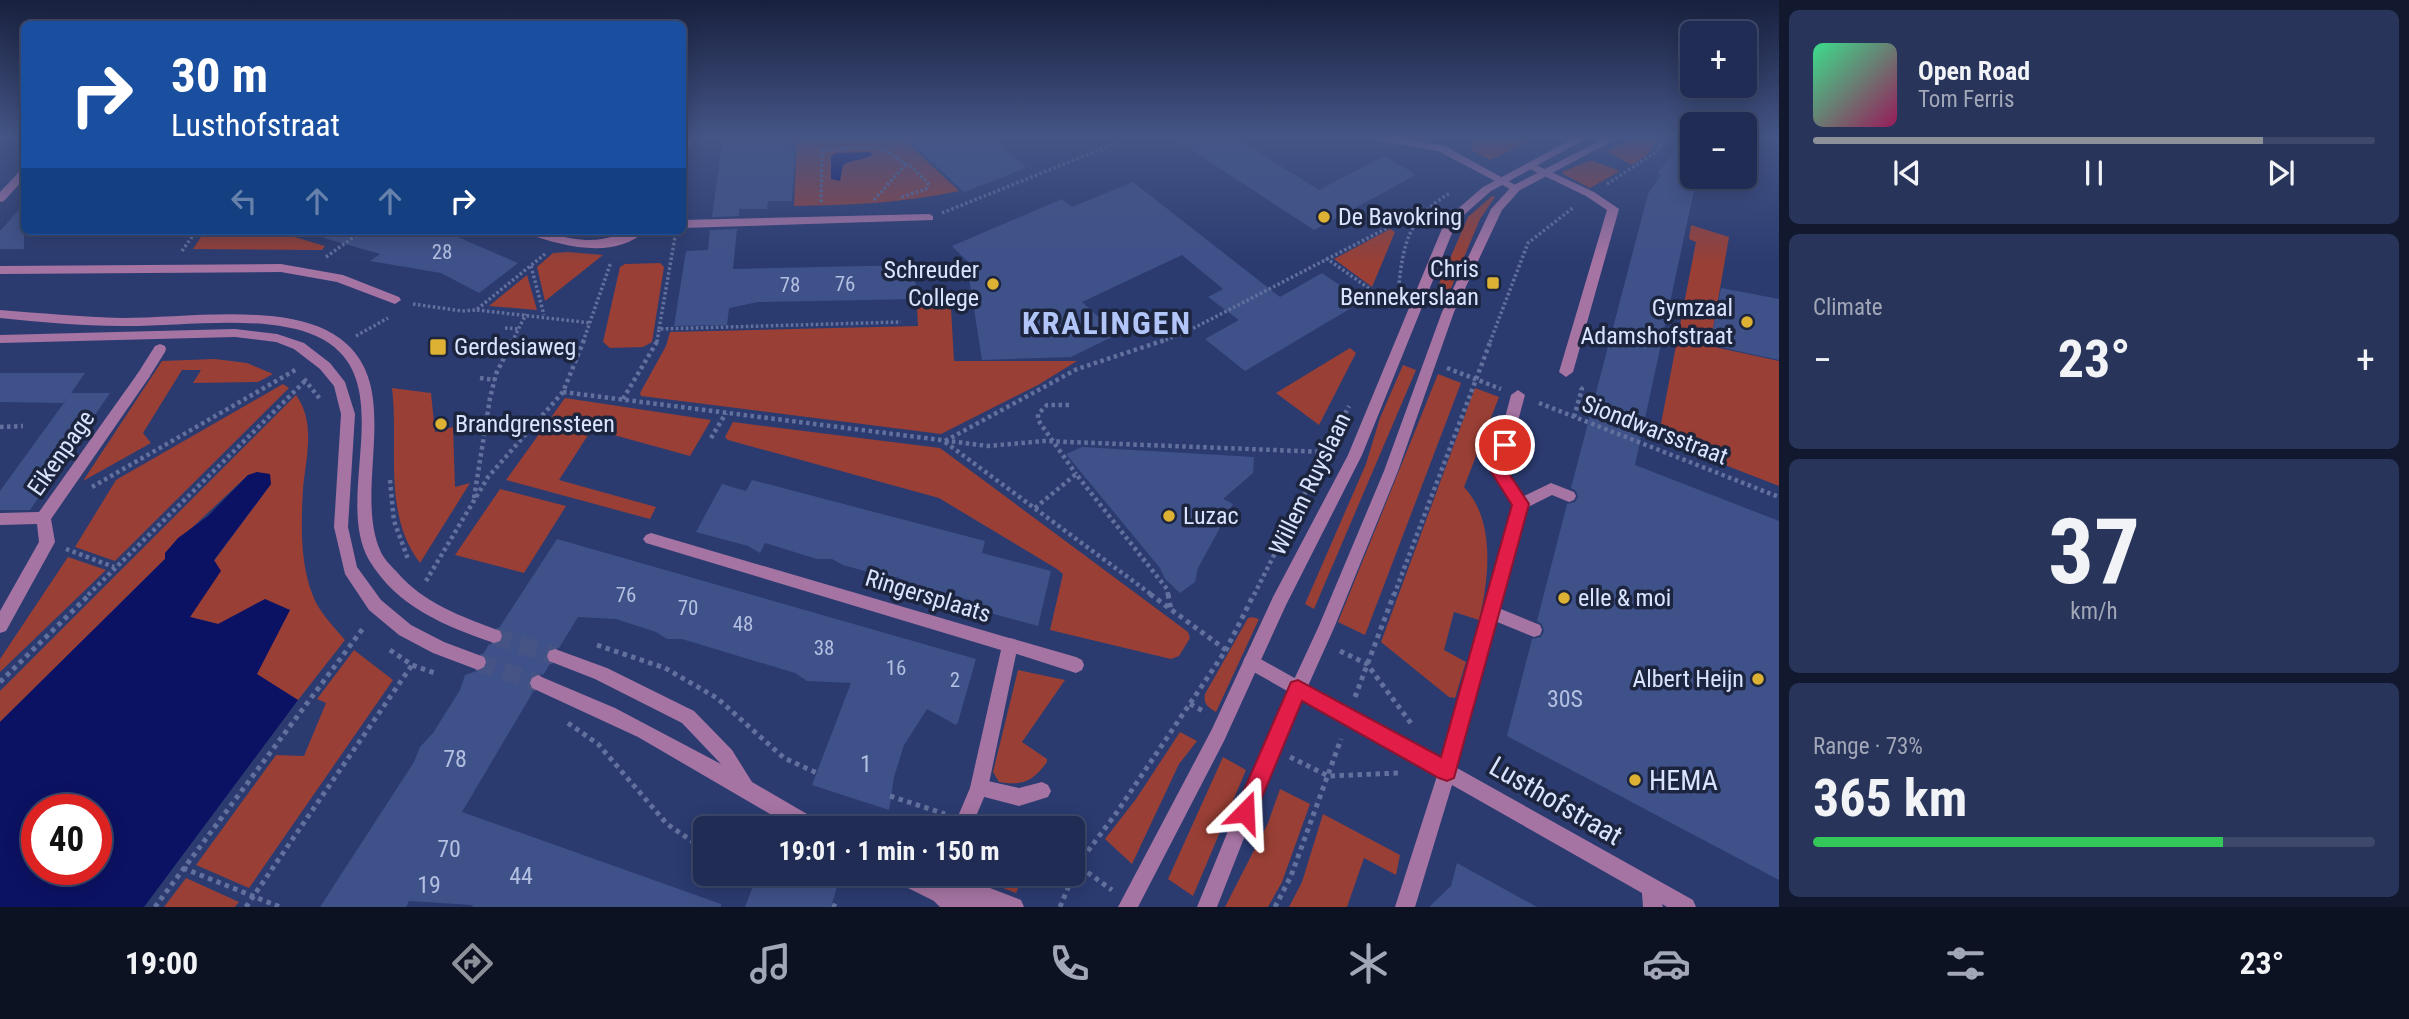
<!DOCTYPE html>
<meta charset="utf-8">
<style>
body{margin:0;font-family:"Roboto Condensed",sans-serif;background:#28345a;color:#f1f3f6;height:100vh;display:flex;flex-direction:column;font-size:26px;white-space:nowrap}
*{box-sizing:border-box;margin:0}
p{font-size:23px;color:#a2a7b8}
.icon{flex:none;width:38px;height:38px;fill:none;stroke:currentColor;stroke-width:2;stroke-linecap:round;stroke-linejoin:round}
.map{position:relative;flex:1;overflow:hidden}
.drawer{display:flex;flex-direction:column;gap:10px;padding:10px;background:#12182e;width:630px}
.drawer>*{flex:none}
.hud{position:absolute;left:21px;top:21px;width:665px;height:214px;border-radius:10px;box-shadow:0 4px 18px #0003,0 0 0 2px #3d486b;background:#1a4fa0;color:#fff;overflow:hidden}
.fabs{position:absolute;left:1680px;top:21px;display:grid;gap:14px}
.fabs a{display:grid;place-items:center;width:77px;height:77px;border-radius:10px;background:#202c54;box-shadow:0 4px 18px #0003,0 0 0 2px #3d486b;font-size:35px}
.speed{position:absolute;left:21px;top:794px;display:flex;gap:14px;font-size:35px;font-weight:700;text-align:center}
.speed>*{display:grid;place-content:center;width:91px;height:91px;border-radius:50%;background:#202c54;box-shadow:0 4px 18px #0003,0 0 0 2px #3d486b;line-height:1}
.speed .limit{border:10px solid #d22;background:#fff;color:#111}
.pin{position:absolute;display:grid;place-items:center;width:60px;height:60px;color:#fff;margin:-30px;border:4px solid #fff;border-radius:50%;box-shadow:0 2px 7px #0007}
.me{position:absolute;width:77px;margin:-38px;rotate:21deg;stroke-linejoin:round;filter:drop-shadow(0 0 5px #0008)}
.turn{display:flex;align-items:center;gap:24px;height:147px;padding:0 35px;font-size:32px}
.turn .icon{width:91px;height:91px;stroke-width:2.5}
.turn b{display:block;font-size:49px;line-height:60px}
.lanes{display:flex;align-items:center;height:66px;padding:0 35px;background:#0003;justify-content:center;gap:35px;direction:ltr}
.lanes .off{opacity:.35}
.big{font-size:52px;font-weight:700;line-height:1.1}
.drawer .tile{flex:1;display:flex;flex-direction:column;justify-content:center;gap:10px;min-width:0;padding:0 24px;border-radius:10px;background:#28345a}
.drawer .dial{align-items:center;gap:0}
.dial b{font-size:91px;line-height:1}
.song{display:flex;align-items:center;gap:21px}
.cover{width:84px;height:84px;border-radius:10px;background:linear-gradient(135deg,hsl(150 70% 55%),hsl(330 70% 35%))}
.played{height:7px;border-radius:4px;background:linear-gradient(90deg,#8c9099 80%,#3d486b 80%)}
.keys{display:flex;justify-content:space-around;direction:ltr}
.heat{display:flex;justify-content:space-between;align-items:center;font-size:38px;direction:ltr}
.charge{height:10px;border-radius:5px;background:linear-gradient(90deg,#34c759 73%,#3d486b 0)}
.trip{position:absolute;left:693px;top:816px;width:392px;height:70px;border-radius:10px;background:#202c54;box-shadow:0 4px 18px #0003,0 0 0 2px #3d486b;font-weight:700;line-height:70px;text-align:center}
.menu{display:flex;height:112px;justify-content:space-around;align-items:center;background:#0d1222;color:#a2a7b8}
.menu .icon{width:49px;height:49px}
.menu .active{color:#8c9099}
.menu b{font-size:32px;color:#f1f3f6}
main{display:flex;flex:1;min-height:0}
.map>svg:first-child{display:block}
.green{fill:#993f35}
.water{fill:#0c1263;fill-rule:evenodd}
.building{fill:#3f5189}
.lines{fill:none;stroke-linecap:round;stroke-linejoin:round}
.tertiary-tunnel{stroke:#455485;stroke-width:18;stroke-dasharray:18 9;stroke-linecap:butt}
.path-far2{stroke:#61709c;stroke-width:3.5;stroke-dasharray:2.5 2.5;stroke-linecap:butt}
.path-far1{stroke:#61709c;stroke-width:4.5;stroke-dasharray:3.5 3.5;stroke-linecap:butt}
.path{stroke:#61709c;stroke-width:5;stroke-dasharray:4.5 4.5;stroke-linecap:butt}
.service{fill:#a674a3;fill-rule:evenodd}
.pedestrian{fill:#a674a3;fill-rule:evenodd}
.minor{fill:#a674a3;fill-rule:evenodd}
.tertiary{fill:#a674a3;fill-rule:evenodd}
.tram{stroke:#7b88b1;stroke-width:2}
.route{fill:#e11d48;stroke:#92132f;stroke-width:2}
.poi-dot{fill:#ddb133;stroke:#1c253d;stroke-width:2.5}
.labels{text-anchor:middle;dominant-baseline:central;stroke-width:7;stroke-linejoin:round;paint-order:stroke}
.number-label{font-size:21px;fill:#b3bfe1}
.poi-label{font-size:24px;fill:#dae4fe;stroke:#1c253d;text-anchor:start}
.street-label{font-size:24px;fill:#dae4fe;stroke:#1c253d}
.near-number-label{font-size:24px;fill:#b3bfe1}
.near-poi-label{font-size:28px;fill:#dae4fe;stroke:#1c253d;text-anchor:start}
.near-street-label{font-size:28px;fill:#dae4fe;stroke:#1c253d}
.district-label{font-size:32px;font-weight:bold;letter-spacing:2px;fill:#b2c5f8;stroke:#1c253d}
</style>
<main>
<div class="map">
<svg width="1779" height="907" viewBox="0 0 1779 907">
<rect width="100%" height="100%" fill="#2b3b70"/>
<g class="green">
<path d="M900 136 959 191C904 203 850 205 794 206L797 137Z"/>
<path d="M1471 136H1540L1490 160 1472 150Z"/>
<path d="M1637 136 1660 137 1646 156 1632 165 1607 152Z"/>
<path d="M1588 161H1593L1620 171 1590 188 1563 174 1562 172Z"/>
<path d="M1492 196 1495 197 1480 219 1444 305 1432 300 1468 217Z"/>
<path d="M1691 225 1729 237 1710 346 1779 361V486L1658 439 1696 242 1689 239Z"/>
<path d="M1390 229 1395 232 1372 287 1334 259Z"/>
<path d="M205 231H274L325 246 322 250 193 249Z"/>
<path d="M568 252 603 255 545 301 537 267 553 253Z"/>
<path d="M660 263 664 267 652 342 643 347 610 348 603 342 620 267 625 264Z"/>
<path d="M527 275 537 310 489 306Z"/>
<path d="M928 299V308H951L954 361H1077L1038 385 941 434 641 396 640 393 666 346 670 332 918 326 917 307H922L921 300Z"/>
<path d="M1350 348 1356 353 1319 425 1276 393Z"/>
<path d="M215 359 247 363 273 374 258 382 193 383 201 370H182L143 433 151 443 83 481 162 361Z"/>
<path d="M1403 365 1416 370 1314 609 1305 604 1366 464 1380 418Z"/>
<path d="M1438 374 1461 383 1365 635 1338 622Z"/>
<path d="M283 384 289 388 115 561 75 547 116 480Z"/>
<path d="M392 388 431 393 435 432 453 427 455 487 470 483 420 563C382 513 399 447 392 388Z"/>
<path d="M1475 388 1499 397 1464 487C1496 521 1489 579 1479 620L1454 612 1444 650 1466 662 1455 698 1449 697 1381 642Z"/>
<path d="M296 395C316 423 306 457 303 489 301 524 300 564 313 596 319 612 334 627 345 640L298 700 256 675 290 609 218 624 190 617 220 571 214 561 271 484 248 475 165 553V559L0 722V691Z"/>
<path d="M565 398 711 420 690 456 592 429 559 480 656 507 650 519 506 480Z"/>
<path d="M733 422 940 448 1188 632 1190 638 1179 656 1171 659 1050 630 1063 574 1057 569 939 498 728 440 725 437Z"/>
<path d="M500 489 566 506 524 573 455 555Z"/>
<path d="M68 557 106 570 0 672V659Z"/>
<path d="M1252 617 1259 619 1216 712C1208 707 1203 704 1205 694L1248 618Z"/>
<path d="M354 650 393 680 249 888 196 865 276 755 304 756 326 703 317 699Z"/>
<path d="M1018 670 1065 680 1022 742 1047 759V762C1033 781 1023 786 999 782L993 772Z"/>
<path d="M1180 732 1197 741 1179 764 1132 864 1105 839 1136 799Z"/>
<path d="M1223 757 1246 770 1193 896 1168 879Z"/>
<path d="M1280 789 1310 804 1282 882 1268 907H1225L1268 823Z"/>
<path d="M1323 814 1400 855 1396 875 1364 858 1347 907H1289L1302 882Z"/>
<path d="M974 873H1024L1016 893 974 877Z"/>
<path d="M186 878 239 902 235 907H164Z"/>
</g>
<g class="water">
<path d="M870 152 873 155C865 160 853 159 843 165L840 181 831 179V156L836 153Z"/>
<path d="M257 472 270 474 271 484 214 560 221 571 190 617 218 624 265 599 290 610 257 674 298 700 144 907H0V722L165 559V553L178 538 208 516 248 475ZM37 810H96V870H37Z"/>
</g>
<g class="building">
<path d="M723 136H792L791 151H795L792 201H768L767 209H739V216L712 217Z"/>
<path d="M904 136H991L1026 168 964 192Z"/>
<path d="M1170 136H1233L1319 190 1385 156 1416 175 1314 230Z"/>
<path d="M1686 136H1692V177H1697L1635 465 1779 521V880L1507 736 1532 639 1541 637 1544 631 1542 624 1537 621 1567 504 1575 502 1578 497 1576 491 1571 488 1648 194 1661 175 1657 174Z"/>
<path d="M1133 182 1280 297 1322 273 1363 301 1245 371 1205 339 1239 320 1208 297 1223 289 1182 255 1082 302 1118 334 1071 357 982 360 967 264H970L952 246 1062 199 1072 207Z"/>
<path d="M24 204V249H0V231Z"/>
<path d="M737 229 733 269 914 265 917 299 758 302 729 308 727 325 674 326 686 251 708 250 710 230Z"/>
<path d="M325 231H444L518 263 479 293 441 273 370 261 380 254 324 238Z"/>
<path d="M1721 288 1779 299V360L1710 345Z"/>
<path d="M0 373H85L71 393H110L30 510H0V491L66 400 63 403 0 402Z"/>
<path d="M1082 447 1254 457 1253 473 1223 499 1233 504 1198 568 1195 582 1180 593 1165 579 1160 568 1066 454Z"/>
<path d="M752 480 985 541 982 553 1051 571 1038 626 964 606 966 599 903 582 898 577H886L843 565 832 559H817L765 543 760 553 748 546 696 532 722 484 746 491Z"/>
<path d="M557 539 976 659 958 722 956 725 927 709 904 745 894 777 889 810 812 785 851 683 807 681 795 673 682 639H667L656 632 616 619 578 617 559 648 554 647 547 650 545 657 550 664 543 675 537 673 530 677 528 684 533 692 462 812 721 904V907H472L473 905 409 901 406 907H320L414 762 420 747 433 733 460 690 465 675 486 668 488 661 483 654 489 644 495 645 502 642 504 635 499 628Z"/>
<path d="M1457 863 1537 907H1429L1451 886Z"/>
<path d="M758 873H796L837 887 831 907H745Z"/>
</g>
<g class="lines">
<g class="tertiary-tunnel">
<path d="M494 636 555 656"/>
<path d="M478 662 538 683"/>
</g>
<g class="path-far2">
<path d="M1607 184 1655 153 1666 136"/>
<path d="M874 200 906 164"/>
<path d="M821 202 822 150 880 147 914 169 928 183 926 189 899 198"/>
<path d="M942 213 1109 146 1115 136"/>
<path d="M182 251 196 231"/>
<path d="M326 257 362 231"/>
<path d="M1326 258 1394 306"/>
<path d="M531 266 544 315"/>
<path d="M1398 293C1403 246 1406 219 1450 193"/>
<path d="M413 304 462 311 476 310 545 254"/>
<path d="M477 310 591 323"/>
<path d="M505 328 519 329"/>
<path d="M659 329 675 237"/>
<path d="M356 336 388 318"/>
<path d="M512 342 526 314"/>
<path d="M583 342 611 262"/>
<path d="M657 342 659 329 901 322"/>
<path d="M1161 342 1188 331 1418 212"/>
<path d="M1490 342 1528 243 1574 207"/>
</g>
<g class="path-far1">
<path d="M1447 368 1501 389"/>
<path d="M480 378 495 380"/>
<path d="M304 379 320 399"/>
<path d="M563 392 988 446 1044 441 1325 452"/>
<path d="M623 399 658 340"/>
<path d="M1539 403 1779 497"/>
<path d="M1069 405H1047L1038 414V420L1076 474"/>
<path d="M1574 417 1582 389 1578 385"/>
<path d="M0 427 23 426"/>
<path d="M711 438 726 413"/>
<path d="M945 441 1077 369 1165 340"/>
<path d="M945 442 1152 595"/>
<path d="M390 480 394 521 408 559"/>
<path d="M92 487 297 369"/>
<path d="M474 498 490 398 496 374 513 340"/>
<path d="M1035 508 1076 474 1167 589 1168 595"/>
<path d="M66 549 114 567"/>
<path d="M426 581 488 477 563 392 584 340"/>
<path d="M88 595 306 380"/>
<path d="M1254 595 1349 406"/>
<path d="M1394 595 1491 340"/>
</g>
<g class="path">
<path d="M1150 594 1226 650"/>
<path d="M1168 594 1171 610"/>
<path d="M597 645 665 668 717 698 784 758 817 773"/>
<path d="M390 650 412 665 435 673"/>
<path d="M1340 651 1367 664 1413 726"/>
<path d="M0 682 90 594"/>
<path d="M1355 697 1394 594"/>
<path d="M1190 704 1205 712"/>
<path d="M568 723 598 744 667 824 705 850"/>
<path d="M1290 757 1328 776 1399 773"/>
<path d="M890 796 945 814"/>
<path d="M1073 862 1112 890"/>
<path d="M183 868 280 907"/>
<path d="M747 873 756 877"/>
<path d="M832 905 837 907"/>
<path d="M155 907 364 627"/>
<path d="M246 907 412 665"/>
<path d="M1060 907 1078 864 1115 815 1226 650 1254 594"/>
<path d="M1275 907 1291 876 1341 739"/>
</g>
<g class="service">
<path d="M1551 483 1574 492 1576 496 1574 500 1569 502 1552 495 1526 508H1516L1514 504 1516 500Z"/>
<path d="M1491 605 1540 625 1542 630 1540 635 1534 637 1485 617 1483 612 1485 607Z"/>
<path d="M1010 638 1076 657 1082 660 1084 665 1082 670 1076 673 1004 650 1002 645 1004 640Z"/>
<path d="M979 779 1019 788 1042 782 1048 785 1051 791 1048 797 1019 806 973 794 970 788 973 782Z"/>
</g>
<path class="pedestrian" d="M160 344 165 346 166 349 165 352 148 379H138L136 376 138 373 155 346Z"/>
<g class="minor">
<path d="M684 136H694L687 150 682 153Z"/>
<path d="M1366 136H1389L1445 146 1521 188 1520 190H1512L1438 151 1371 139Z"/>
<path d="M1532 163 1594 192 1619 209 1573 372 1566 377 1559 372 1607 210 1586 196 1528 168 1527 166Z"/>
<path d="M24 170V179L4 201 0 202V192L20 171Z"/>
<path d="M929 214 933 216V220L682 228V220Z"/>
<path d="M526 231C547 231 565 239 586 240 607 241 624 231 645 231 615 260 562 246 528 234Z"/>
<path d="M281 264 343 275 399 297 401 300 395 304 337 282 281 272 0 274V266Z"/>
<path d="M143 371 150 376 148 379 51 519 55 542 6 631 0 633V611L39 542 37 524 0 525V513L39 512 138 373Z"/>
<path d="M1518 390 1525 395 1505 469 1528 504 1457 768 1693 900 1696 907H1667L1662 904 1663 907H1643L1642 893 1452 785 1415 907H1395L1437 776 1245 667 1243 662 1245 657 1251 654 1257 657 1441 760 1514 505 1491 470 1511 395Z"/>
<path d="M651 533 1016 640 1018 645 988 788 971 828H953L970 788 1001 650 646 543 643 539 646 535Z"/>
<path d="M937 873H956L948 901 941 904 934 901 931 894Z"/>
</g>
<g class="tertiary">
<path d="M1578 136H1591L1491 191 1457 221 1362 455 1286 605 1224 741 1138 907H1118L1212 729 1273 597 1348 455 1446 219 1483 187Z"/>
<path d="M1609 136H1622L1520 190 1502 210 1454 312 1398 471 1334 628 1273 764 1217 907H1197L1259 755 1318 628 1384 471 1442 312 1491 209 1512 186Z"/>
<path d="M1766 136H1779V141L1767 138Z"/>
<path d="M0 310C40 313 81 317 122 318 181 318 273 304 326 330 412 373 351 482 380 550 383 558 390 565 396 571 424 604 461 616 500 631L502 636 500 641 494 643C445 626 397 607 369 560 332 496 403 375 316 336 264 313 178 327 121 326 81 326 40 322 0 318Z"/>
<path d="M235 329 277 334 304 343 330 363 345 382 355 414 348 527 357 567 381 600 411 625 444 642 484 657 486 662 484 667 478 670 433 653 399 635 369 610 345 574 334 527 341 414 334 386 320 369 294 349 276 342 235 337 0 343V335Z"/>
<path d="M555 649 607 668 694 711 732 750 752 782 819 821 821 828H794L638 737 532 688 530 683 532 678 538 675 544 678 615 708 721 764 682 723 595 679 549 661 547 656 549 651Z"/>
<path d="M890 873H920L942 885 990 888 1021 900 1024 907H940L934 901 892 880Z"/>
</g>
<path class="tram" d="M1761 136 1779 141"/>
</g>
<linearGradient id="sky" x2="0" y2="1"><stop stop-color="#18203e"/><stop offset="0.52" stop-color="#445586"/><stop offset="1" stop-color="#445586" stop-opacity="0"/></linearGradient>
<rect width="1779" height="263" fill="url(#sky)"/>
<path class="route" d="M1505 439 1513 445 1506 469 1529 504 1454 778 1447 781 1439 778 1302 701 1253 819 1245 822 1238 819 1235 812 1238 804 1291 682 1298 680 1441 757 1512 505 1490 470 1497 445Z"/>
<g class="poi-dot">
<circle cx="1324" cy="217" r="7"/>
<rect x="1486" y="276" width="14" height="14" rx="3.5"/>
<circle cx="993" cy="284" r="7"/>
<circle cx="1747" cy="322" r="7"/>
<rect x="429" y="338" width="18" height="18" rx="3.5"/>
<circle cx="441" cy="424" r="7"/>
<circle cx="1169" cy="516" r="7"/>
<circle cx="1564" cy="598" r="7"/>
<circle cx="1758" cy="679" r="7"/>
<circle cx="1635" cy="780" r="7"/>
</g>
<g class="labels">
<g class="number-label">
<text x="442" y="252">28</text>
<text x="845" y="284">76</text>
<text x="790" y="285">78</text>
<text x="626" y="595">76</text>
<text x="688" y="608">70</text>
<text x="743" y="624">48</text>
<text x="824" y="648">38</text>
<text x="896" y="668">16</text>
<text x="955" y="680">2</text>
</g>
<g class="poi-label">
<text x="1338" y="217">De Bavokring</text>
<text x="1479" y="269" text-anchor="end">Chris<tspan x="1479" dy="28">Bennekerslaan</tspan></text>
<text x="979" y="270" text-anchor="end">Schreuder<tspan x="979" dy="28">College</tspan></text>
<text x="1733" y="308" text-anchor="end">Gymzaal<tspan x="1733" dy="28">Adamshofstraat</tspan></text>
<text x="454" y="347">Gerdesiaweg</text>
<text x="455" y="424">Brandgrenssteen</text>
<text x="1183" y="516">Luzac</text>
<text x="1578" y="598">elle &amp; moi</text>
<text x="1744" y="679" text-anchor="end">Albert Heijn</text>
</g>
<g class="street-label">
<text transform="translate(1655 430) rotate(21)">Siondwarsstraat</text>
<text transform="translate(61 453) rotate(-55)">Eikenpage</text>
<text transform="translate(1310 484) rotate(-64)">Willem Ruyslaan</text>
<text transform="translate(928 596) rotate(17)">Ringersplaats</text>
</g>
<g class="near-number-label">
<text x="1565" y="699">30S</text>
<text x="455" y="759">78</text>
<text x="866" y="764">1</text>
<text x="449" y="849">70</text>
<text x="521" y="876">44</text>
<text x="429" y="885">19</text>
</g>
<g class="near-poi-label">
<text x="1649" y="780">HEMA</text>
</g>
<g class="near-street-label">
<text transform="translate(1556 801) rotate(30)">Lusthofstraat</text>
</g>
<g class="district-label">
<text x="1107" y="323">KRALINGEN</text>
</g>
</g>
</svg>
<div class="fabs">
<a>+</a>
<a>−</a>
</div>
<div class="speed"><div class="limit">40</div></div>
<div class="pin" style="left:1505px;top:445px;background:#d93025"><svg class="icon" aria-label="arrive" viewBox="0 0 24 24"><path d="M6 21V4h12l-3 4 3 4H6"/></svg></div>
<svg class="me" style="left:1245px;top:812px" viewBox="-20 -20 40 40"><path d="M0-17L14 15 0 8-14 15z" fill="#e11d48" stroke="#fff" stroke-width="4"/></svg>
<div class="trip">19:01 · 1 min · 150 m</div>
<div class="hud">
<div class="turn"><svg class="icon" aria-label="right" viewBox="0 0 24 24"><path d="M7 20v-9h11M14 6l5 5-5 5"/></svg><div><b>30 m</b>Lusthofstraat</div></div>
<div class="lanes"><svg class="icon off" aria-label="left" viewBox="0 0 24 24"><path d="M17 20v-9H6M10 6l-5 5 5 5"/></svg><svg class="icon off" aria-label="ahead" viewBox="0 0 24 24"><path d="M12 20V5M6 11l6-6 6 6"/></svg><svg class="icon off" aria-label="ahead" viewBox="0 0 24 24"><path d="M12 20V5M6 11l6-6 6 6"/></svg><svg class="icon" aria-label="right" viewBox="0 0 24 24"><path d="M7 20v-9h11M14 6l5 5-5 5"/></svg></div>
</div>
</div>
<section class="drawer">
<div class="tile">
<div class="song"><i class="cover"></i><div><b>Open Road</b><p>Tom Ferris</p></div></div>
<div class="played"></div>
<div class="keys"><svg class="icon" aria-label="previous" viewBox="0 0 24 24"><path d="M18 5L8 12l10 7zM5 5v14"/></svg><svg class="icon" aria-label="pause" viewBox="0 0 24 24"><path d="M8 5v14M16 5v14"/></svg><svg class="icon" aria-label="next" viewBox="0 0 24 24"><path d="M6 5l10 7-10 7zM19 5v14"/></svg></div>
</div>
<div class="tile"><p>Climate</p>
<div class="heat"><a>−</a><b class="big">23°</b><a>+</a></div>
</div>
<div class="tile dial"><b>37</b><p>km/h</p></div>
<div class="tile"><p>Range · 73%</p><b class="big">365 km</b><div class="charge"></div></div>
</section>
</main>
<nav class="menu">
<b>19:00</b>
<svg class="icon active" aria-label="directions" viewBox="0 0 24 24"><path d="M12 3l9 9-9 9-9-9zM9 14v-3h6M13 9l2 2-2 2"/></svg>
<svg class="icon" aria-label="music" viewBox="0 0 24 24"><path d="M9 18V5l10-2v13"/><circle cx="6" cy="18" r="3"/><circle cx="16" cy="16" r="3"/></svg>
<svg class="icon" aria-label="phone" viewBox="0 0 24 24"><path d="M5 4h4l2 5-3 2q2 4 5 5l2-3 5 2v4C11 20 4 13 5 4z"/></svg>
<svg class="icon" aria-label="climate" viewBox="0 0 24 24"><path d="M12 3v18M4 7l16 10M4 17L20 7"/></svg>
<svg class="icon" aria-label="car" viewBox="0 0 24 24"><path d="M5 17H2v-5l4-1 3-4h7l3 4 3 1v5h-3M9 17h6M6 11h13"/><circle cx="7" cy="17" r="2"/><circle cx="17" cy="17" r="2"/></svg>
<svg class="icon" aria-label="filters" viewBox="0 0 24 24"><path d="M4 7h16M4 17h16"/><circle cx="9" cy="7" r="2"/><circle cx="15" cy="17" r="2"/></svg>
<b>23°</b>
</nav>
